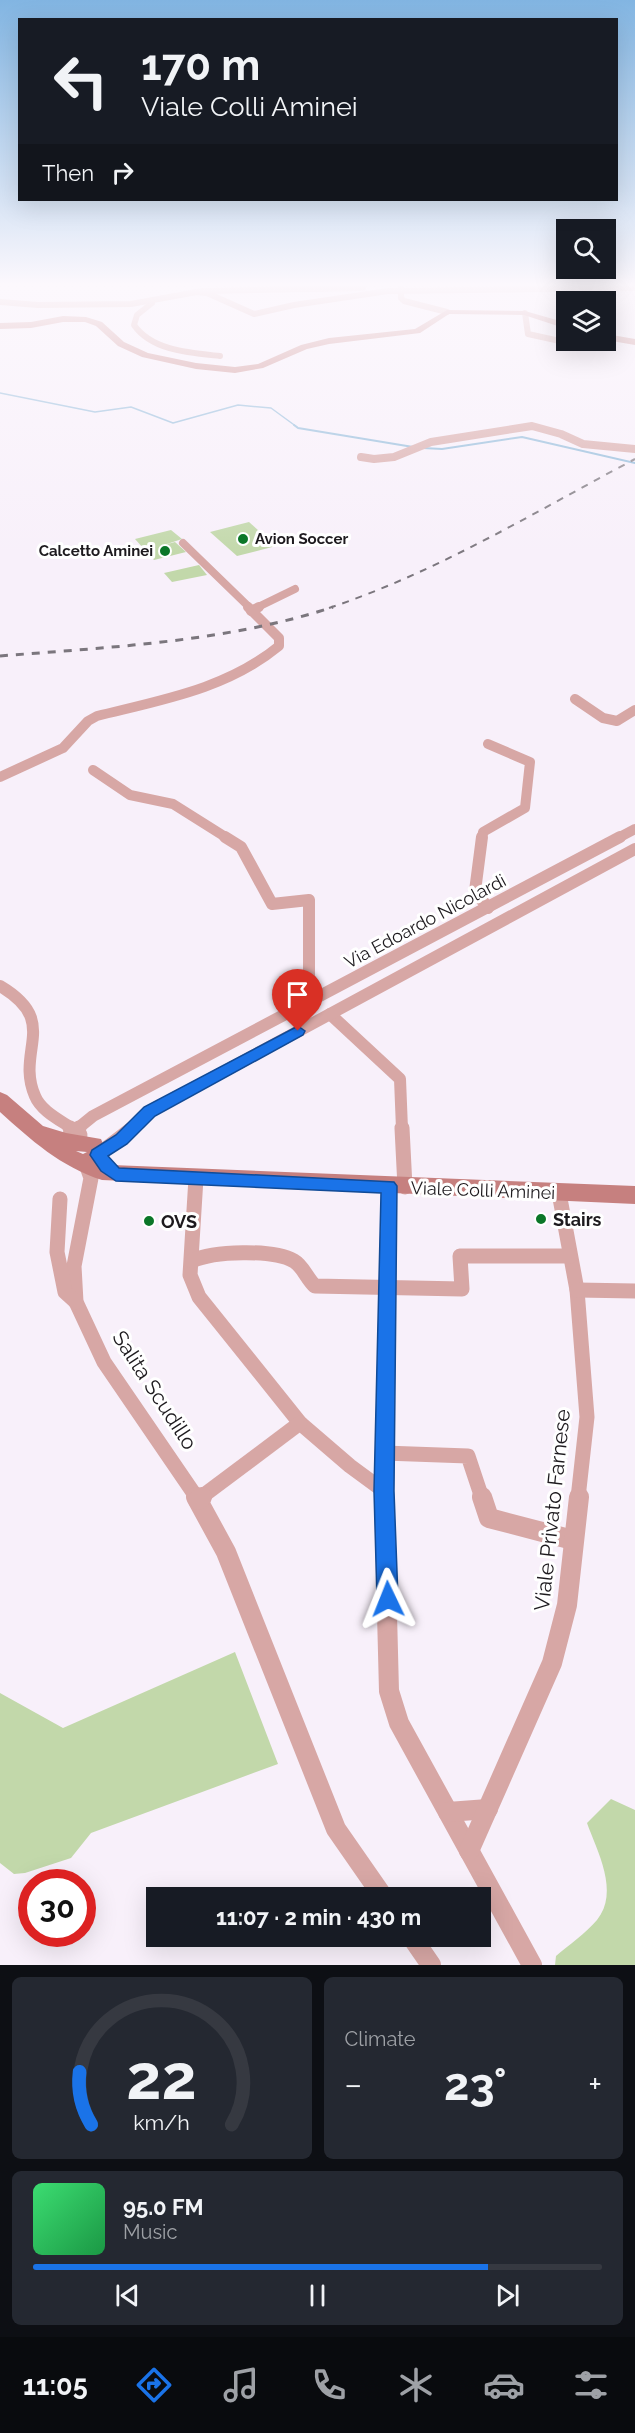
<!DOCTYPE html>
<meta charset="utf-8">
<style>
body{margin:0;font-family:Raleway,sans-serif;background:#242831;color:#f1f3f6;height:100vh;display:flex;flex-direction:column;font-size:22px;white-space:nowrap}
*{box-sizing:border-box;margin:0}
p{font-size:20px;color:#9ea1a6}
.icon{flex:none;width:33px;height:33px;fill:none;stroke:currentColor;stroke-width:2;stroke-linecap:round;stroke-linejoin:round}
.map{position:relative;height:1965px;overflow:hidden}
.panel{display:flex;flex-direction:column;gap:12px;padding:12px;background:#0d0f14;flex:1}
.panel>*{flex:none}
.guide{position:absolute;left:18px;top:18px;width:600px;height:183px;border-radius:0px;box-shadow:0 6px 24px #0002;background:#171b24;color:#f1f3f6;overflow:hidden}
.tools{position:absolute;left:556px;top:219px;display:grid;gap:12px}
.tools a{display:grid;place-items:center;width:60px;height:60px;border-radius:0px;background:#171b24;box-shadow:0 6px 24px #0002;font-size:30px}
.speed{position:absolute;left:18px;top:1869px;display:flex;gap:12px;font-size:30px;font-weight:700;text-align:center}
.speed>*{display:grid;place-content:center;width:78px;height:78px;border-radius:50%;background:#171b24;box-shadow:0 6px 24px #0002;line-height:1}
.speed .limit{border:9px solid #d22;background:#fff;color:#111}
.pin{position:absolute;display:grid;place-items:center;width:51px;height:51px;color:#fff;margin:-62px -26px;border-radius:50% 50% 50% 0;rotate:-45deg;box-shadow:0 0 6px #0007}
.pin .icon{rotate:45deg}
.me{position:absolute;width:66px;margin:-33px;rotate:358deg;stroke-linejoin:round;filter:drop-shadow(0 0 4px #0008)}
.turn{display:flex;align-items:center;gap:21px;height:126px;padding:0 24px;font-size:27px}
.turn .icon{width:78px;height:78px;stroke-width:2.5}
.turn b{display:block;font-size:42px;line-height:51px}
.then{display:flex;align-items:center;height:57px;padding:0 24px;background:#0003;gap:12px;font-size:22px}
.big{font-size:45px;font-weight:700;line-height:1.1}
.panel .widget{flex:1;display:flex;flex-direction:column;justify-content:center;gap:9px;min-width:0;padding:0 21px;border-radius:9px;background:#242831}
.panel .dial{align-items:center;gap:0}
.dial svg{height:156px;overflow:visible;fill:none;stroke:#363941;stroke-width:7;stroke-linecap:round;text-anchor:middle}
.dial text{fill:#f1f3f6;stroke:none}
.song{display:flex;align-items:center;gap:18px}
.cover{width:72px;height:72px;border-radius:9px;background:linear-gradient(135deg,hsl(140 70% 55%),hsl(140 70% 35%))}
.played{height:6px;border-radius:3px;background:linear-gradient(90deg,#1a73e8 80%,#363941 80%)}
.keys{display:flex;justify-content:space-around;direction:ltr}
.heat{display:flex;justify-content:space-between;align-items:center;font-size:33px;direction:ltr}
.panel .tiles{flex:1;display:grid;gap:12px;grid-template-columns:1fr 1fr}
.widget:last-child{grid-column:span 2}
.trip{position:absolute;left:146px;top:1887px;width:345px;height:60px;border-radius:0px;background:#171b24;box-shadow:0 6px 24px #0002;font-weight:700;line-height:60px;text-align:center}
.menu{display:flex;height:96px;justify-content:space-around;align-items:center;background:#090b0e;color:#9ea1a6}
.menu .icon{width:42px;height:42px}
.menu .active{color:#1a73e8}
.menu b{font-size:27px;color:#f1f3f6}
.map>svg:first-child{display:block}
.green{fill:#c2d8aa}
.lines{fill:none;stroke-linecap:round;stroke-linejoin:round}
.stream-far1{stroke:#8ab7d8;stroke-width:1.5}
.stream{stroke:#8ab7d8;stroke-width:2}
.street-far5{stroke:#d7a7a5;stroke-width:6}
.street-far4{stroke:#d7a7a5;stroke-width:8}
.street-far3{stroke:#d7a7a5;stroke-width:10}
.street-far2{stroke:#d7a7a5;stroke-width:12}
.street-far1{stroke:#d7a7a5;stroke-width:15}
.street{stroke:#d7a7a5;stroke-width:20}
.secondary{fill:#c6807f;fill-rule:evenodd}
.rail-far1{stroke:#7b767d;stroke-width:2;stroke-dasharray:7 7;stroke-linecap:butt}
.rail{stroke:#7b767d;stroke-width:3;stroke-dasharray:8 8;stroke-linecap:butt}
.route{fill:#1a73e8;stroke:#114b97;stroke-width:1.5}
.poi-dot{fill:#0b7628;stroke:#fff;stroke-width:2}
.labels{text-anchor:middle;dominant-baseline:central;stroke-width:6;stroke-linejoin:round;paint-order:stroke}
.far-poi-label{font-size:15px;font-weight:bold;fill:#1d1a1e;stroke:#fff;text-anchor:start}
.street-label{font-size:18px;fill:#1d1a1e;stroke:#fff}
.poi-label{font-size:18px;font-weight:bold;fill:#1d1a1e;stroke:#fff;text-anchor:start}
.near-street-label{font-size:21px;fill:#1d1a1e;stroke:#fff}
</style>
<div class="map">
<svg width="635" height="1965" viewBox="0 0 635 1965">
<rect width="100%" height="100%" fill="#f8f0fa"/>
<g class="green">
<path d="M249 522 276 546 237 556 210 532Z"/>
<path d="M171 530 182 539 164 545 175 542 186 552 154 560 135 539Z"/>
<path d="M199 565 207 575 172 582 164 573Z"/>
<path d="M235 1652 278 1764 91 1833 71 1858 25 1873 14 1874 0 1863V1693L63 1728Z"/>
<path d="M611 1799 635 1810V1965H555L556 1956C569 1945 586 1933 597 1920 620 1892 597 1851 587 1823Z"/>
</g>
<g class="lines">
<path class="stream-far1" d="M0 393 95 412 131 407 173 423 238 405 271 408 297 427"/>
<g class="stream">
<path d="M294 425 298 428 413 447"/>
<path d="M423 448 442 449 522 437 635 463"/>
</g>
<g class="street-far5">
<path d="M401 287V298L404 301 447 312"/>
<path d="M195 292 207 293 254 314 294 305 388 291 635 288"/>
<path d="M0 302 38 305 131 304 202 291 363 288"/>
<path d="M152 303 137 315 134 325C152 351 191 353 220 356"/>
<path d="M525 313 528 334 569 343 581 340"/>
<path d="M526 427H535"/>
</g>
<g class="street-far4">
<path d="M361 457 374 459 394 457 431 442 532 426 561 434 583 444 635 449"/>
<path d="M183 543 250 608"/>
<path d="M256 608 295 589"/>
</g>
<g class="street-far3">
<path d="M251 611 259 607"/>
<path d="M575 699 603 718 617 721 635 710"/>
<path d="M93 770 130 795 173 804 227 838"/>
<path d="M0 777 63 748 88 721 97 716C161 700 227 689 279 646V638L248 607"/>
<path d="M482 838 483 832 525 808 530 762 488 744"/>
<path d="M618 838 635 829"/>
</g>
<g class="street-far2">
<path d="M225 837 241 847 272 904 309 900V1003"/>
<path d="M482 837 475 891 488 908"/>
<path d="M0 986C61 1022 15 1050 35 1096 41 1111 60 1120 73 1129"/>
<path d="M330 1014 400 1079 402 1129"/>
<path d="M77 1129 93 1116 620 837"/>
<path d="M131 1129 149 1112 635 849"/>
</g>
<g class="street-far1">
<path d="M70 1128 80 1135"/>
<path d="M402 1128 405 1187"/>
<path d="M64 1141 79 1128"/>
<path d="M98 1155 133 1128"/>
<path d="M86 1164 91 1178 74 1266 76 1302 104 1362 197 1498"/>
<path d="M196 1178 190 1275 199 1297 300 1423 350 1466 384 1491"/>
<path d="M559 1193 577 1290 587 1417 578 1498"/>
<path d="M60 1199 57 1252 65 1292 76 1302"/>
<path d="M192 1261C213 1251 273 1249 294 1261 303 1266 307 1279 315 1286L462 1289 460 1256H570"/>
<path d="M577 1290 635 1291"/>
<path d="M384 1453 468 1456 482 1498"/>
<path d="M200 1498 300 1423"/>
<path d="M384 1498 389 1186"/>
</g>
<g class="street">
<path d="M196 1497 226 1552 336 1829 384 1898"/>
<path d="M384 1497 389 1691 399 1723 532 1965"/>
<path d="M482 1497 489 1518 573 1540"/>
<path d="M198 1500 202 1497"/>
<path d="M448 1812 488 1809"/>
<path d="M469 1851 552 1663 567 1605 579 1497"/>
<path d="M411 1936 431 1965"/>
</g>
<g class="secondary">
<path d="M447 310 525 311 567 323V329L524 315 449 314 420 333 329 344 307 349 263 368 235 373 196 369 142 357 118 346 96 326 85 322H63L31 328 0 329V323L31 322 63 316 86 317 102 322 124 342 148 353 196 363 235 367 258 364 301 345 329 338 415 329Z"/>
<path d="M606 334 635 339V345L606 340Z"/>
<path d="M0 1092 7 1095 43 1126 66 1133 101 1139 112 1165 635 1186V1204L102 1180C61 1167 31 1140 0 1112ZM76 1151 87 1152 83 1154Z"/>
</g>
<path class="rail-far1" d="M329 608C437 572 535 512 635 459"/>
<path class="rail" d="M0 656C111 647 227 642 333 607"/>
</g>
<linearGradient id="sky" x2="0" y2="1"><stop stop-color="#82b5e2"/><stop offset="0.51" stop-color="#fcf8fd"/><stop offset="1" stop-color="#fcf8fd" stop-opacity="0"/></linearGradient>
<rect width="635" height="558" fill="url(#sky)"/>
<path class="route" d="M298 1026 305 1031 303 1035 155 1116 127 1144 108 1156 119 1168 394 1182 397 1186 394 1491 398 1599 395 1606 388 1609 380 1606 377 1599 374 1491 381 1193 116 1181 101 1171 90 1155 92 1150 116 1135 144 1107Z"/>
<g class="poi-dot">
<circle cx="243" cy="539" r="6"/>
<circle cx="165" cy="551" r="6"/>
<circle cx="541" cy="1219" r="6"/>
<circle cx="149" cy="1221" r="6"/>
</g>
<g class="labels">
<g class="far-poi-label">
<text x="255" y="539">Avion Soccer</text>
<text x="153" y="551" text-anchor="end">Calcetto Aminei</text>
</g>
<g class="street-label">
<text transform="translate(425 921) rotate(-28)">Via Edoardo Nicolardi</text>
<text transform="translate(483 1190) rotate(2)">Viale Colli Aminei</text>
</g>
<g class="poi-label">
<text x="553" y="1219">Stairs</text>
<text x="161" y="1221">OVS</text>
</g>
<g class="near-street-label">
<text transform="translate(155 1390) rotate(57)">Salita Scudillo</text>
<text transform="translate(552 1510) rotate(-84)">Viale Privato Farnese</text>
</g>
</g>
</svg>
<div class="tools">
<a><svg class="icon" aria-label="search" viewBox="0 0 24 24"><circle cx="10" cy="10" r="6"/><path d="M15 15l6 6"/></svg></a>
<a><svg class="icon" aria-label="layers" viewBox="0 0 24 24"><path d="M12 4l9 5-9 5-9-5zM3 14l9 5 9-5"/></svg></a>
</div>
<div class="speed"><div class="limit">30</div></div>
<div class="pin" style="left:298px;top:1031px;background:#d93025"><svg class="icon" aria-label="arrive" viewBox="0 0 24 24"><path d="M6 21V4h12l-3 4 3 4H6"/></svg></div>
<svg class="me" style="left:388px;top:1599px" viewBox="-20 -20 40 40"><path d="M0-17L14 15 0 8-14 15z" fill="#1a73e8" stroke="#fff" stroke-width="4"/></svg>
<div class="trip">11:07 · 2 min · 430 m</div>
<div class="guide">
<div class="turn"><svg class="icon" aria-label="left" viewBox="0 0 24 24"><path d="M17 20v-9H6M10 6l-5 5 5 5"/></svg><div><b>170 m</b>Viale Colli Aminei</div></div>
<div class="then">Then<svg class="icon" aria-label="right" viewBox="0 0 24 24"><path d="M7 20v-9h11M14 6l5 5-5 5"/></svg></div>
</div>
</div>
<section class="panel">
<div class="tiles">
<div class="widget dial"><svg viewBox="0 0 100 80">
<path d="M14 69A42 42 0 1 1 86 69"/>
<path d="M14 69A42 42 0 0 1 8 42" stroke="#1a73e8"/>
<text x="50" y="56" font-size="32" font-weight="700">22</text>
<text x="50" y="72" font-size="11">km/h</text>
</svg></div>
<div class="widget"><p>Climate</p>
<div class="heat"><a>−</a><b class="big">23°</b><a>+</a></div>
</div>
<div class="widget">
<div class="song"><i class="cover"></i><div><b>95.0 FM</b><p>Music</p></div></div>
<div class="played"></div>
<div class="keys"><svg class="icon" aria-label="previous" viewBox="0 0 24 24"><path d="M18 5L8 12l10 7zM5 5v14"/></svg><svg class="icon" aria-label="pause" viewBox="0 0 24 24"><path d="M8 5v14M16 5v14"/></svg><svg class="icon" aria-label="next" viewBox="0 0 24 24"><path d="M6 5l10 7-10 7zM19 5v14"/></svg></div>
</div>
</div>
</section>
<nav class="menu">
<b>11:05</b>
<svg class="icon active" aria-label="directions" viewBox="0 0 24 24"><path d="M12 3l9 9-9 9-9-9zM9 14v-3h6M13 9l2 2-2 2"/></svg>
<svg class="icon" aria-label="music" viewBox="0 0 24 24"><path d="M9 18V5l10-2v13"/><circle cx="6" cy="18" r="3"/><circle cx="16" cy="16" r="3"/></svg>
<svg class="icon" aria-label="phone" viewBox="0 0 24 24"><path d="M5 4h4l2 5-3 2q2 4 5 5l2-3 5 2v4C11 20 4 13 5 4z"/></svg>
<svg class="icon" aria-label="climate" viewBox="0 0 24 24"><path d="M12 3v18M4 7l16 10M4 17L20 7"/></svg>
<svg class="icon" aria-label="car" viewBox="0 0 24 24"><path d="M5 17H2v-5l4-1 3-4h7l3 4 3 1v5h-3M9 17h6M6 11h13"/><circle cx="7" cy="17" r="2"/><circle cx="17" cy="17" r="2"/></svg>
<svg class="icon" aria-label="filters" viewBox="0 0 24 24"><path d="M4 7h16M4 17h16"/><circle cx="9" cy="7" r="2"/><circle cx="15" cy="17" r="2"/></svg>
</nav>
